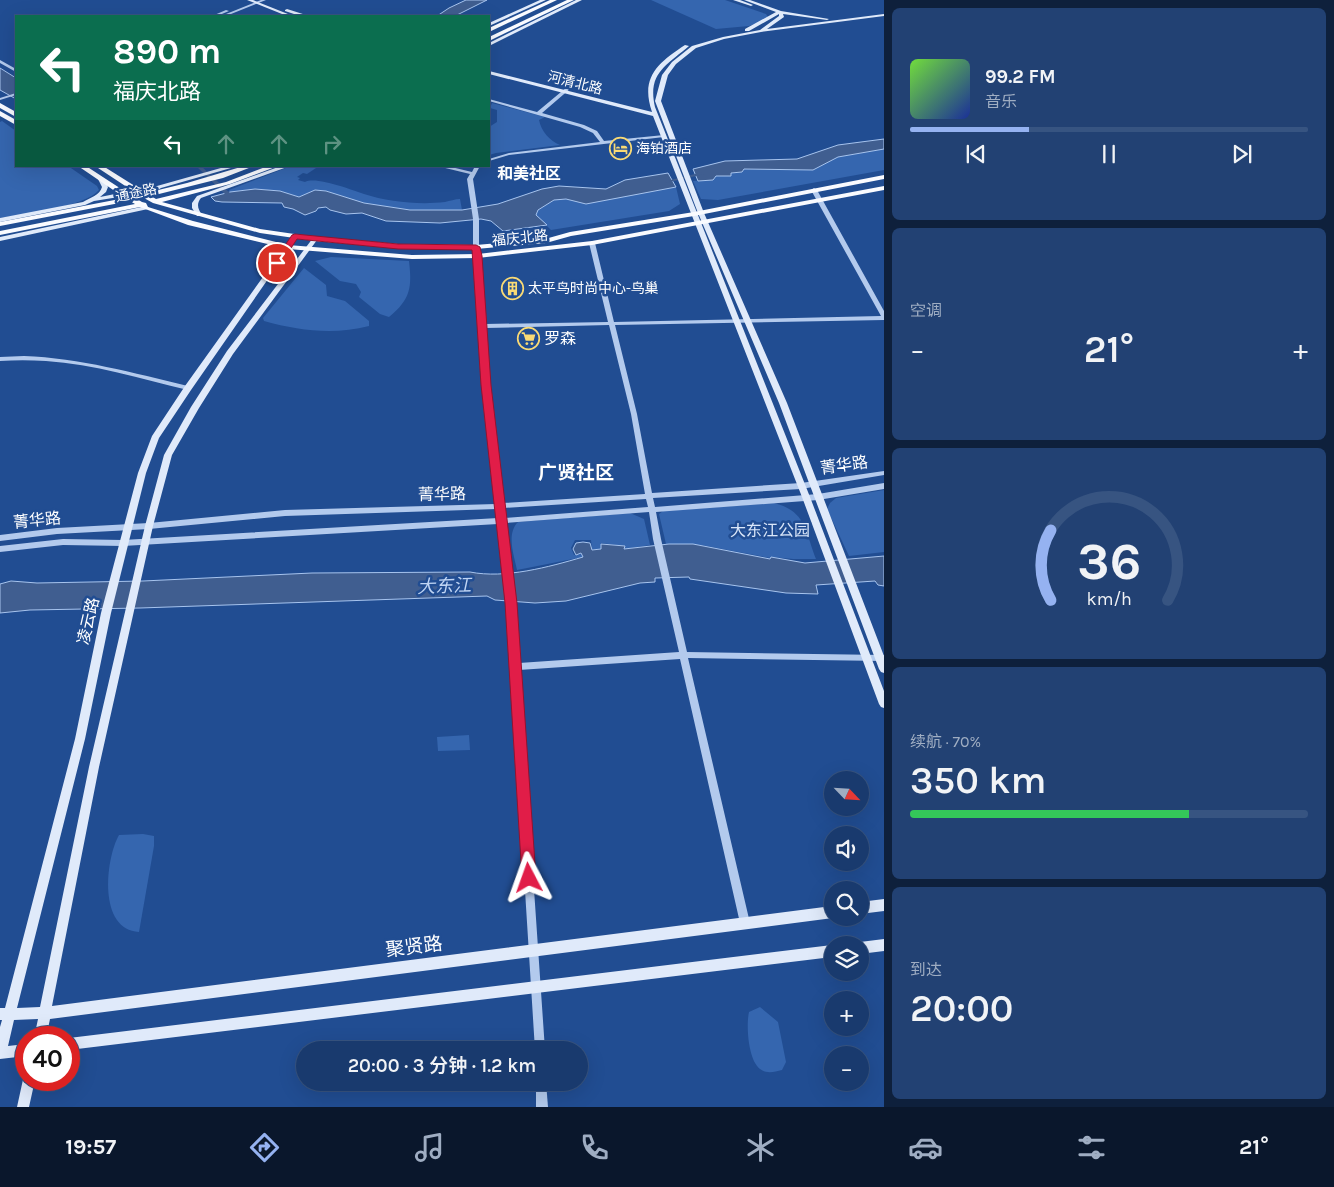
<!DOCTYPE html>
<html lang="zh">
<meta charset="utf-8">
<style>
body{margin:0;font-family:Karla,"Noto Sans SC",sans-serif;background:#224173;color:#f1f3f6;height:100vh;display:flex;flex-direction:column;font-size:19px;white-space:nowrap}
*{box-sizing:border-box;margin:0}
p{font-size:16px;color:#9fadc2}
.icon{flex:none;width:28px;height:28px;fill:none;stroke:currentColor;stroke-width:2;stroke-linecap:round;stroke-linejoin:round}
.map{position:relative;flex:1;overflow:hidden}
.sheet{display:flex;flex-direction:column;gap:8px;padding:8px;background:#0e203c;width:450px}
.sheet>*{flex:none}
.hud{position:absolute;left:15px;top:15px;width:475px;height:152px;border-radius:0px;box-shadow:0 5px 20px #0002,0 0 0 1px #375481;background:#0b6e4f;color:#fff;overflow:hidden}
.needle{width:32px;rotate:115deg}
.fabs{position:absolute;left:824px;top:771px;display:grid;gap:10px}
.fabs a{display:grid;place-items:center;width:45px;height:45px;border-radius:50%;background:#193a6e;box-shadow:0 5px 20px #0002,0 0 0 1px #375481;font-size:25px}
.speed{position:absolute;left:15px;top:1026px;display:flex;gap:10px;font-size:25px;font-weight:700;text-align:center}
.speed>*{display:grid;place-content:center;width:65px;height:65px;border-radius:50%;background:#193a6e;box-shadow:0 5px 20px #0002,0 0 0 1px #375481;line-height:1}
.speed .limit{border:8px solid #d22;background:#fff;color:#111}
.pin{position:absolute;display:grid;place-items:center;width:42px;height:42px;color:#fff;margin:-21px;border:2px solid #fff;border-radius:50%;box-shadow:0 1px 5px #0007}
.me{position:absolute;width:55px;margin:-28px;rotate:356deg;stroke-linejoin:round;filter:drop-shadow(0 0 4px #0008)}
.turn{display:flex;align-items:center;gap:18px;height:105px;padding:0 15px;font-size:22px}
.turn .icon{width:65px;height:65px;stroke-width:2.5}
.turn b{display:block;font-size:35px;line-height:42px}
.lanes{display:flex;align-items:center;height:48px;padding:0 15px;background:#0003;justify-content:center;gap:25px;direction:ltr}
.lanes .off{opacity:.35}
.big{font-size:38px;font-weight:600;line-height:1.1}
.sheet .card{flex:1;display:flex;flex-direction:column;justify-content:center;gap:8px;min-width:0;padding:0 18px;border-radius:8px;background:#224173}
.sheet .dial{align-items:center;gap:0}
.dial svg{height:130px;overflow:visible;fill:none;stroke:#375481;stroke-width:7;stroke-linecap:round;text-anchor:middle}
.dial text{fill:#f1f3f6;stroke:none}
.song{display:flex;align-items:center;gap:15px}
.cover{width:60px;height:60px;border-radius:8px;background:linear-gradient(135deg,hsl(100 70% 55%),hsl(230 70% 35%))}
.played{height:5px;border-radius:2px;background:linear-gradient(90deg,#95b2f1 30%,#375481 30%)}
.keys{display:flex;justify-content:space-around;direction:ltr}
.heat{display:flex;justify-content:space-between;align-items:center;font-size:28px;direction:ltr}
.charge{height:8px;border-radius:4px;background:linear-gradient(90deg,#34c759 70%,#375481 0)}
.trip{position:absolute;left:296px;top:1041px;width:292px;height:50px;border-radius:25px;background:#193a6e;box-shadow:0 5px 20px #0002,0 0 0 1px #375481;font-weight:600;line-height:50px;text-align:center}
.tab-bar{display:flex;height:80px;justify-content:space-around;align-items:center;background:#0a172c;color:#9fadc2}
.tab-bar .icon{width:35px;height:35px}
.tab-bar .current{color:#95b2f1}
.tab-bar b{font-size:22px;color:#f1f3f6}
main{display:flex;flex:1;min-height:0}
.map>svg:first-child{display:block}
.green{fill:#3566af}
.water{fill:#405e90;stroke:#a7c4ee}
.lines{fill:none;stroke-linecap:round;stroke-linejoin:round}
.canal{fill:#405e90;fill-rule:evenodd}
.tertiary{fill:#b3caed;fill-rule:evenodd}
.secondary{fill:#e0eafa;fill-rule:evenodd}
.primary{fill:#fafbff;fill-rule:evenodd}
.route{fill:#e11d48;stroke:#92132f}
.labels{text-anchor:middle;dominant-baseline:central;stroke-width:5;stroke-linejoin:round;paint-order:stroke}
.far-street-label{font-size:14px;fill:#fff;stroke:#214d92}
.far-poi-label{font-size:14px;fill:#fff;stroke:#214d92;text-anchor:start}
.far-quarter-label{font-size:16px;font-weight:bold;fill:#fff;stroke:#214d92}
.poi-label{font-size:16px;fill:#fff;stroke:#214d92;text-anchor:start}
.street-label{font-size:16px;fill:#fff;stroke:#214d92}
.park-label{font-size:16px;fill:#d9e6f9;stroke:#214d92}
.water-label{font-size:18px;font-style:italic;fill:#c0d5f4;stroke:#214d92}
.quarter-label{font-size:19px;font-weight:bold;fill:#fff;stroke:#214d92}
.near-street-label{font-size:19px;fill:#fff;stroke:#214d92}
</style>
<main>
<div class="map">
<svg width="884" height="1107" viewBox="0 0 884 1107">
<rect width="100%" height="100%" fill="#214d92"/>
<g class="green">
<path d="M651 0H725L766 14 769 19 749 26 716 29Z"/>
<path d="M492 103 545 117 539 120C541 131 550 141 560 145L496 153 489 155V127L497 122V110L490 108Z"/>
<path d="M2 121 16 131V166H68L97 186 99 190C85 207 23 214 0 218V122Z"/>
<path d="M884 149V170L718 200 701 199 693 181 712 180 716 176H730L731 173 742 172 743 169 813 170 838 157Z"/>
<path d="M291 166H319L307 174 303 173 297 177 300 178 298 180 305 182C316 176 352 190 364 194 388 202 420 205 445 202 450 201 455 199 460 199L462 210H410L364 203 326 191 315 190 299 197 280 191 255 189 230 192 229 190Z"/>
<path d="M676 187 680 204 669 211 551 230 536 215 538 210 554 200 566 199 586 203Z"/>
<path d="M331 257 409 261C412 287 411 299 389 317L380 314 359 297 361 292 356 284 340 281 315 261Z"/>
<path d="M304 268 326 285 327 296 345 301 369 321V326C334 335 300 331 264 321L263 318Z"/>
<path d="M884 490V552L849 556 827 509 830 503 836 498Z"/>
<path d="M774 503C806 511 805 531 816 559H793L771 557 770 558 701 545 666 544 659 514 663 511Z"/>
<path d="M630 513 644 519 650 545 625 549V546L601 543V549H592L591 540H575L571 548 574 555 581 554 583 557 517 570C514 555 506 534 518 522Z"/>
<path d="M469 735 470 750 438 751 437 737Z"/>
<path d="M143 834 154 836V846L139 932C98 930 105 860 119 835Z"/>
<path d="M760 1007 778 1022 786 1062 782 1070C774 1072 767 1074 760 1069 748 1060 746 1025 749 1012Z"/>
</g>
<g class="water">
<path d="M466 0H487L455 16H437L449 8Z"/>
<path d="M0 68 16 78V99L0 90Z"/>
<path d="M884 139V149L838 157 813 170 744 169 742 172 731 173V176H716L713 180 698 181 693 169 725 161 797 159 838 145Z"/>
<path d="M668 173 676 187 586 204 566 199 554 200 538 210 536 215 547 225 503 231 491 221 481 219 440 223 386 221 362 213 346 214 330 210 326 207 318 208 316 211 305 215 293 209 284 207 282 203 222 202 215 201 211 197 230 192 255 189 280 191 299 197 315 190 326 191 364 203 410 210H462L498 204 542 189 559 186 606 189 625 180Z"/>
<path d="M583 542 590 543 592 550 601 549V544L625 546 624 549 669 544H693L765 558 770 559 771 557 805 563 884 556V586L878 585 875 581 816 585 818 594 786 593 690 579 689 577 655 578V582L640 583 566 601 535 603 495 600 487 596 140 608 30 610 0 613V584L11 581 37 583 143 581 312 573 470 572C505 579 549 567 583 557L581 553 576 555 573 549 576 543Z"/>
</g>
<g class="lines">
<g class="canal">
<path d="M196 166H201L231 194 235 195V197L227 196Z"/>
<path d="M703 172 705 173V174L665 183 663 182Z"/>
</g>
<g class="tertiary">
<path d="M261 0H266L226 16H221Z"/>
<path d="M226 10 229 11 217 16H212Z"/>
<path d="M0 60 16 69V72L0 63Z"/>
<path d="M567 87 571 88 542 113 584 125 597 131 604 141 664 135 666 136 664 137 509 155 489 161V159L509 153 600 142 593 133 580 127 489 101V99L537 112Z"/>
<path d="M16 93V95L0 100V98Z"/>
<path d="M437 166H447L472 172 475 166H480L473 179 479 219V247L481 256 485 324 608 322 589 243 592 241 595 243 614 322 881 316 811 190 814 188 817 190 884 311V320L615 325 637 414 652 493 801 483 884 471V475L801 489 653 498 655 507 818 494 884 483V489L818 500 656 512 661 539 687 652 884 655V661L688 658 750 923 749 927 745 928 741 927 740 923 680 659 519 670 545 1050H535L507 603 498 524 123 546 63 545 0 552V546L63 539 123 540 498 518 497 509 285 516 149 529 57 534 0 541V535L57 528 149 523 285 510 496 504 483 385 475 256 473 247V219L467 179 470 174ZM609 325 631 414 645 494 503 503 489 385 485 328ZM646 499 648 507 505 518 504 508ZM649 512 653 539 679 652 519 663 515 603 506 523Z"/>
<path d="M24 356C80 358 133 373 188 386L191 388 188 390C141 379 94 364 46 361 30 360 15 360 0 361V357Z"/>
<path d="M536 1082H546L548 1107H536Z"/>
</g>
<g class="secondary">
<path d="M247 0H253L293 16H287Z"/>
<path d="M540 0H546L489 26V23Z"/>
<path d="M576 0H582L489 46V43Z"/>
<path d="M733 0H740L753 5 751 6Z"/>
<path d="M744 0H750L781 11 829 19 827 20 783 14 784 17 767 29 884 14V16L761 32 724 39 696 48 676 64 668 75 661 101 704 213 787 403 884 656V673L881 672 879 669 779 403 698 213 655 101 662 75 672 62 692 46 723 37 760 30 779 16V14L749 31H745V29L776 12Z"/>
<path d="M287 9 306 15V16H300L285 11V10Z"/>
<path d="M685 45 689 46C667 65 647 73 655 107L810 497 884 691V708L881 707 879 704 802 497 653 116 489 74V71L652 112C640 77 658 63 685 45Z"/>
<path d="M228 166H238L161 188 148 196 143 195 157 186Z"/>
<path d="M281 166H290L201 198C196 204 198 209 202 215L201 216H197L192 208V203L197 196Z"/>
<path d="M101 177 103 178 108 187 106 192 100 197 125 192 128 194 125 196 94 201 85 205 0 222V218L83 202C90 198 100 195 102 187L98 179Z"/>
<path d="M146 206 149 208 148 209 0 241V237Z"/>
<path d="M295 234 298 236 191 390 159 438 146 473 111 613 85 739 17 1008 40 1007 89 767 145 526 164 455 191 407 227 351 313 238H317V240L233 354 199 408 172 455 153 526 99 767 52 1006 832 906 833 918 50 1019 46 1038H34L38 1019 14 1020 8 1046 26 1044V1056L0 1059V1027L2 1020H0V1008H5L75 739 101 613 138 473 152 436 185 386 293 235Z"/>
<path d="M884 899V911L860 914V902Z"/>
<path d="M884 939V951L860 954V945H855L860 942Z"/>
<path d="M832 945V957L69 1050V1038Z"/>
<path d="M24 1075H26V1080H35L29 1107H17Z"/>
</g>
<g class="primary">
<path d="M550 0H557L489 32V28Z"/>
<path d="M567 0H574L489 41V37Z"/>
<path d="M0 103 16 112V117L0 108Z"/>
<path d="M0 111 16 120V125L0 116Z"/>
<path d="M78 166H86L132 196 139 195 95 166H103L146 193 187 183 244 166H254L223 178 151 196 156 199 226 182 268 166H278L230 184 162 202 260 229 315 237 398 244 476 245 545 239 570 232 694 212 884 175V179L694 216 571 236 546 243 476 249 398 248 315 241 260 233 153 203 144 198 137 199 142 202 146 203 148 207 193 221 288 245 412 255 478 254 592 241 884 186V190L592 245 478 258 412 259 288 249 188 225 140 207 0 235V231L135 204 130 201 0 226V222L125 198Z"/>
</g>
</g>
<path class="route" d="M295 234 398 244 476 245 480 247 482 256 491 385 517 603 536 878 534 883 529 886 524 883 522 878 505 603 481 385 472 250 398 249 297 239 280 265H274L273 263 292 235Z"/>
<defs>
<symbol id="hotel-ring" viewBox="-11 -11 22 22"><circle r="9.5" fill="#214d92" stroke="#f9da75" stroke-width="1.5"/><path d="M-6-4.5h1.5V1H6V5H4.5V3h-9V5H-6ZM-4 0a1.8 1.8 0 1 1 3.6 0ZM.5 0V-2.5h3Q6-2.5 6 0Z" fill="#f9da75"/></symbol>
<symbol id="building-ring" viewBox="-11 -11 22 22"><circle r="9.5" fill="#214d92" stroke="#f9da75" stroke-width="1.5"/><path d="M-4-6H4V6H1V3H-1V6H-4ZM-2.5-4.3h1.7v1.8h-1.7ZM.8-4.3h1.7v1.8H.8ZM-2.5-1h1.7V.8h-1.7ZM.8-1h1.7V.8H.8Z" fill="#f9da75"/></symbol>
<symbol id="supermarket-ring" viewBox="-11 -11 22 22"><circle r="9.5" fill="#214d92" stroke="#f9da75" stroke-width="1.5"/><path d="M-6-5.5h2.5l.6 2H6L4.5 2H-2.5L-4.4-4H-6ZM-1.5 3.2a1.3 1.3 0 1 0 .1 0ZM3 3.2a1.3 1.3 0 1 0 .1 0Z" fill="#f9da75"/></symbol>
</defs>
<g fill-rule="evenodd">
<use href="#hotel-ring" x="608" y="136" width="25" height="25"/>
<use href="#building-ring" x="500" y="276" width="25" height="25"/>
<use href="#supermarket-ring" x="516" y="326" width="25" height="25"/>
</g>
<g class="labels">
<g class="far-street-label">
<text transform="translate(575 83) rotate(14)">河清北路</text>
<text transform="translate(136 193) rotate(-12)">通途路</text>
<text transform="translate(520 238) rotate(-6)">福庆北路</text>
</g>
<g class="far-poi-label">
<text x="636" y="148">海铂酒店</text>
<text x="528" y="288">太平鸟时尚中心-鸟巢</text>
</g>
<g class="far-quarter-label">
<text x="529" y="173">和美社区</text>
</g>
<g class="poi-label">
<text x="544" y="338">罗森</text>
</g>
<g class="street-label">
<text transform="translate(844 465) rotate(-8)">菁华路</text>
<text transform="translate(442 494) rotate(-1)">菁华路</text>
<text transform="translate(37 520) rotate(-6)">菁华路</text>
<text transform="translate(88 621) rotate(-77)">凌云路</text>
</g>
<g class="park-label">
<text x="770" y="530">大东江公园</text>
</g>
<g class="water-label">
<text transform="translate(444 586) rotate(-2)">大东江</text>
</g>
<g class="quarter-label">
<text x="576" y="473">广贤社区</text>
</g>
<g class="near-street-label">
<text transform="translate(414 947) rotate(-7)">聚贤路</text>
</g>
</g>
</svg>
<div class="fabs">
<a><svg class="needle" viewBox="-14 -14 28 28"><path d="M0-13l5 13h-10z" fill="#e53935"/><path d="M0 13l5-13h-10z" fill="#9fadc2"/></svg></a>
<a><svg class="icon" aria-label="sound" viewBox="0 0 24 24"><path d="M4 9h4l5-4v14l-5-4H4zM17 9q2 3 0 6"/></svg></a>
<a><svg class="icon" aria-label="search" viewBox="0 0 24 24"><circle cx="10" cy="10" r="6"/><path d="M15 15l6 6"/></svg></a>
<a><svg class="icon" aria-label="layers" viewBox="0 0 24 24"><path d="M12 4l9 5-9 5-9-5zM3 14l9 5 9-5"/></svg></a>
<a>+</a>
<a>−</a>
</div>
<div class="speed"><div class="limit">40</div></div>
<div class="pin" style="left:277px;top:263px;background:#d93025"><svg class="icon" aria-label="arrive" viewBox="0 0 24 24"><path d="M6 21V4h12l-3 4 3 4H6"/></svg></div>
<svg class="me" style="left:529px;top:878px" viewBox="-20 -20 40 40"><path d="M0-17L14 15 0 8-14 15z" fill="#e11d48" stroke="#fff" stroke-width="4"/></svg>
<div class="trip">20:00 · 3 分钟 · 1.2 km</div>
<div class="hud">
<div class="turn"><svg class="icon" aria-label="left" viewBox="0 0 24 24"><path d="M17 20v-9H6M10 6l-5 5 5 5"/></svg><div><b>890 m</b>福庆北路</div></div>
<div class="lanes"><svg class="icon" aria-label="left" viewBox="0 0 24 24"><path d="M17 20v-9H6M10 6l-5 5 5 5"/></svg><svg class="icon off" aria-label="ahead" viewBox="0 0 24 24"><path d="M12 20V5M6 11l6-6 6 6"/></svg><svg class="icon off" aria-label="ahead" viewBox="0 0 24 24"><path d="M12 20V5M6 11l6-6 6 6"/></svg><svg class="icon off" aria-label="right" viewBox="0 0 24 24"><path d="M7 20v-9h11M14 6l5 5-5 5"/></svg></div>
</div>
</div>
<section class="sheet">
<div class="card">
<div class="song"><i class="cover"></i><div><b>99.2 FM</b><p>音乐</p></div></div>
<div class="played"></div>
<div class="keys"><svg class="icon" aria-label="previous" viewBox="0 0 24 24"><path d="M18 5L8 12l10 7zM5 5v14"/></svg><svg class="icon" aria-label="pause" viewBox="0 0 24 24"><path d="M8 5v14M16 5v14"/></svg><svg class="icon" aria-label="next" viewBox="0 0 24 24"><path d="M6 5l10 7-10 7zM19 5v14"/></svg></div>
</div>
<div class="card"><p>空调</p>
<div class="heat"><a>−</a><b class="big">21°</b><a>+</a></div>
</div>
<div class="card dial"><svg viewBox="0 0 100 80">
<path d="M14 69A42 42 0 1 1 86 69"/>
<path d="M14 69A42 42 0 0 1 14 26" stroke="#95b2f1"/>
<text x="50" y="56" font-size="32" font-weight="700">36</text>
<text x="50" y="72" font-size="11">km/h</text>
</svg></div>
<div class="card"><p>续航 · 70%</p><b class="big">350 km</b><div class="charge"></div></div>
<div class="card"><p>到达</p><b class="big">20:00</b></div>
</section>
</main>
<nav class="tab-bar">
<b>19:57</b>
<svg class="icon current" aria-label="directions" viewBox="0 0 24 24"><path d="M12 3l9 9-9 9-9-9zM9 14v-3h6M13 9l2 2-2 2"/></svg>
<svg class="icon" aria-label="music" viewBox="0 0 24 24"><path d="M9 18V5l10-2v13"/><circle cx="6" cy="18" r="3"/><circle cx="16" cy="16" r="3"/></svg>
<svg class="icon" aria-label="phone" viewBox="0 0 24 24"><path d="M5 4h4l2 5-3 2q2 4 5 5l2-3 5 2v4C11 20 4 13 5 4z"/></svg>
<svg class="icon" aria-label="climate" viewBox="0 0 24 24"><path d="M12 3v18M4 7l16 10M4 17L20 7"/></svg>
<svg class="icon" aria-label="car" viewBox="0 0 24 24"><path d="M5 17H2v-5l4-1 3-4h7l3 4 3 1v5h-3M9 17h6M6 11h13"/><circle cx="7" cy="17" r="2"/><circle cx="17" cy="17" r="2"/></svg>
<svg class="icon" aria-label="filters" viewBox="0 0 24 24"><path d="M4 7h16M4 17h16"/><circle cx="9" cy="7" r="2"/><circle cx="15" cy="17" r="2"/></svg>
<b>21°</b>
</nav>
